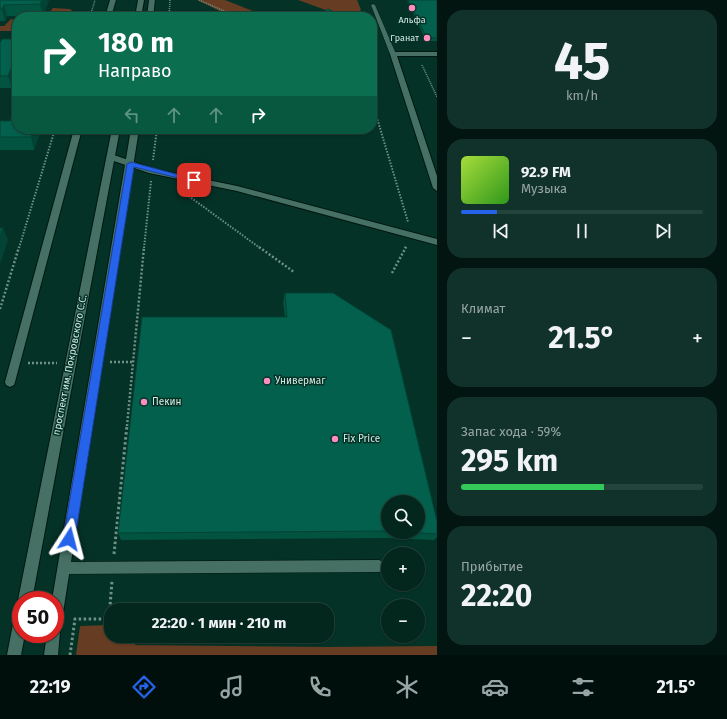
<!DOCTYPE html>
<html lang="ru">
<meta charset="utf-8">
<style>
body{margin:0;font-family:"Fira Sans",sans-serif;background:#11322a;color:#f1f3f6;height:100vh;display:flex;flex-direction:column;font-size:15px;white-space:nowrap}
*{box-sizing:border-box;margin:0}
p{font-size:13px;color:#97a5a4}
.icon{flex:none;width:22px;height:22px;fill:none;stroke:currentColor;stroke-width:2;stroke-linecap:round;stroke-linejoin:round}
.map{position:relative;flex:1;overflow:hidden}
.side{display:flex;flex-direction:column;gap:10px;padding:10px;background:#021510;width:290px}
.side>*{flex:none}
.hud{position:absolute;left:12px;top:12px;width:365px;height:122px;border-radius:16px;box-shadow:0 1px 3px #0004,0 0 0 1px #24433b;background:#0b6e4f;color:#fff;overflow:hidden}
.buttons{position:absolute;left:381px;top:495px;display:grid;gap:8px}
.buttons a{display:grid;place-items:center;width:44px;height:44px;border-radius:50%;background:#03261d;box-shadow:0 1px 3px #0004,0 0 0 1px #24433b;font-size:20px}
.speed{position:absolute;left:12px;top:591px;display:flex;gap:8px;font-size:20px;font-weight:700;text-align:center}
.speed>*{display:grid;place-content:center;width:52px;height:52px;border-radius:50%;background:#03261d;box-shadow:0 1px 3px #0004,0 0 0 1px #24433b;line-height:1}
.speed .limit{border:6px solid #d22;background:#fff;color:#111}
.pin{position:absolute;display:grid;place-items:center;width:34px;height:34px;color:#fff;margin:-17px;border-radius:8px;box-shadow:0 2px 6px #0006}
.me{position:absolute;width:44px;margin:-22px;rotate:9deg;stroke-linejoin:round;filter:drop-shadow(0 0 3px #0008)}
.turn{display:flex;align-items:center;gap:14px;height:84px;padding:0 20px;font-size:18px}
.turn .icon{width:52px;height:52px;stroke-width:2.5}
.turn b{display:block;font-size:28px;line-height:34px}
.lanes{display:flex;align-items:center;height:38px;padding:0 20px;background:#0003;justify-content:center;gap:20px;direction:ltr}
.lanes .off{opacity:.35}
.big{font-size:30px;font-weight:700;line-height:1.1}
.side .tile{flex:1;display:flex;flex-direction:column;justify-content:center;gap:6px;min-width:0;padding:0 14px;border-radius:16px;background:#11322a}
.side .dial{align-items:center;gap:0}
.dial b{font-size:52px;line-height:1}
.song{display:flex;align-items:center;gap:12px}
.cover{width:48px;height:48px;border-radius:6px;background:linear-gradient(135deg,hsl(80 70% 55%),hsl(110 70% 35%))}
.played{height:4px;border-radius:2px;background:linear-gradient(90deg,#2563eb 15%,#24433b 15%)}
.keys{display:flex;justify-content:space-around;direction:ltr}
.heat{display:flex;justify-content:space-between;align-items:center;font-size:22px;direction:ltr}
.charge{height:6px;border-radius:3px;background:linear-gradient(90deg,#34c759 59%,#24433b 0)}
.trip{position:absolute;left:104px;top:603px;width:230px;height:40px;border-radius:16px;background:#03261d;box-shadow:0 1px 3px #0004,0 0 0 1px #24433b;font-weight:700;line-height:40px;text-align:center}
.tabs{display:flex;height:64px;justify-content:space-around;align-items:center;background:#010f0c;color:#97a5a4}
.tabs .icon{width:28px;height:28px}
.tabs .current{color:#2563eb}
.tabs b{font-size:18px;color:#f1f3f6}
main{display:flex;flex:1;min-height:0}
.map>svg:first-child{display:block}
.green{fill:#663d22}
.lines{fill:none;stroke-linecap:round;stroke-linejoin:round}
.lane-casing{stroke:#001810;stroke-width:1}
.street-casing{stroke:#001810;stroke-width:2}
.secondary-casing{stroke:#001810;stroke-width:2}
.path-far3{stroke:#6f9187;stroke-width:1.5;stroke-dasharray:1 1;stroke-linecap:butt}
.path-far2{stroke:#6f9187;stroke-width:2;stroke-dasharray:1.5 1.5;stroke-linecap:butt}
.path-far1{stroke:#6f9187;stroke-width:2.5;stroke-dasharray:2 2;stroke-linecap:butt}
.path{stroke:#6f9187;stroke-width:3;stroke-dasharray:2.5 2.5;stroke-linecap:butt}
.lane{fill:#467063;fill-rule:evenodd}
.street{fill:#467063;fill-rule:evenodd}
.secondary{fill:#467063;fill-rule:evenodd}
.wall{fill:#035341;fill-rule:evenodd}
.shaded-wall{fill:#024335}
.building{fill:#03604c;stroke:#024335}
.route{fill:#2563eb;stroke:#184099}
.poi-dot{fill:#fd8ec1;stroke:#043227;stroke-width:1.5}
.labels{text-anchor:middle;dominant-baseline:central;stroke-width:3;stroke-linejoin:round;paint-order:stroke}
.far-poi-label{font-size:9px;fill:#d3eae2;stroke:#043227}
.street-label{font-size:10px;fill:#d3eae2;stroke:#043227}
.poi-label{font-size:10px;fill:#d3eae2;stroke:#043227;text-anchor:start}
</style>
<main>
<div class="map">
<svg width="437" height="655" viewBox="0 0 437 655">
<rect width="100%" height="100%" fill="#043227"/>
<g class="green">
<path d="M197 0H225L268 17H232Z"/>
<path d="M298 0H357L361 10 351 17H345Z"/>
<path d="M53 8 70 9 79 17H46Z"/>
<path d="M11 19 17 20V31H0V26H4Z"/>
<path d="M111 625V636H135V645L327 647 437 646V655H76L80 626Z"/>
</g>
<g class="lines">
<defs>
<g id="lane">
<path d="M373 4 375 5 396 54 395 55 390 54 371 5Z"/>
<path d="M379 560 383 562 385 566 383 570 379 572 64 574 60 572 58 568 60 564 64 562Z"/>
</g>
<g id="street">
<path d="M110 0H116L111 17H105Z"/>
<path d="M437 52V56H397L437 176V191L433 188 390 54 393 52Z"/>
<path d="M74 129H82L15 382 14 385 10 387 6 385 5 382Z"/>
<path d="M108 155H114L154 169 237 186 437 239V245L237 191 149 173 108 159Z"/>
</g>
<g id="secondary">
<path d="M138 0H144L141 17H135Z"/>
<path d="M149 0H155L153 17H147Z"/>
<path d="M112 129H120L32 600H21V605L18 600Z"/>
<path d="M131 129H139L60 632 58 655H44L47 634H55V600H52Z"/>
<path d="M21 612V634H25L21 655H7L14 619 16 614Z"/>
</g>
</defs>
<use href="#lane" class="lane-casing"/>
<use href="#street" class="street-casing"/>
<use href="#secondary" class="secondary-casing"/>
<g class="path-far3">
<path d="M199 0 238 17"/>
<path d="M90 17 95 0"/>
<path d="M169 17 170 0"/>
<path d="M357 17 362 12"/>
<path d="M422 65 437 97"/>
<path d="M372 100 375 109"/>
</g>
<g class="path-far2">
<path d="M374 108 408 222"/>
<path d="M153 160 157 129"/>
<path d="M179 189 260 248"/>
<path d="M19 248 55 129"/>
<path d="M144 248 151 181"/>
<path d="M405 248 406 246"/>
</g>
<g class="path-far1">
<path d="M259 247 294 272"/>
<path d="M392 273 406 247"/>
<path d="M0 309 19 247"/>
<path d="M110 362H133"/>
<path d="M28 363H57"/>
<path d="M127 426 144 247"/>
</g>
<g class="path">
<path d="M114 554 127 425"/>
<path d="M70 655 75 619H109L112 581"/>
</g>
<use href="#lane" class="lane"/>
<use href="#street" class="street"/>
<use href="#secondary" class="secondary"/>
</g>
<g class="wall">
<path d="M0 0H49L43 16H7L5 21H0Z"/>
<path d="M407 0H437V41H426Z"/>
<path d="M321 13 338 14V16L336 17H324L320 15Z"/>
<path d="M0 43 12 88H0Z"/>
<path d="M0 121 17 129H41L34 150H0Z"/>
<path d="M285 293 437 521V537L434 540 387 538 121 540 118 533 285 317 283 302ZM388 502 418 532H388Z"/>
</g>
<g class="shaded-wall">
<path d="M42 0H49L43 16 40 4Z"/>
<path d="M4 5 7 16 5 21 2 9Z"/>
<path d="M338 14V16L336 17H331Z"/>
<path d="M17 54V75L12 88 8 76Z"/>
<path d="M33 129H41L34 150 31 137Z"/>
<path d="M3 228 8 240 0 264V236Z"/>
</g>
<g class="building">
<path d="M0 0H42L40 4 4 5 2 9H0Z"/>
<path d="M408 0H437V38H427Z"/>
<path d="M328 9 338 14 331 17 321 13Z"/>
<path d="M2 39H17V54L8 76H0V43Z"/>
<path d="M13 111H17V129H33L31 137H0V121H10Z"/>
<path d="M0 228H3L0 236Z"/>
<path d="M285 293H333L391 330 437 521V534L404 532H418V502H388V531L118 533 142 317H287Z"/>
</g>
<path class="route" d="M131 162 198 180 194 182 134 167 75 539 73 543 69 545 65 543 63 539 127 164Z"/>
<g class="poi-dot">
<circle cx="412" cy="8" r="4"/>
<circle cx="427" cy="38" r="4"/>
<circle cx="267" cy="381" r="4"/>
<circle cx="144" cy="402" r="4"/>
<circle cx="335" cy="439" r="4"/>
</g>
<g class="labels">
<g class="far-poi-label">
<text x="412" y="20">Альфа</text>
<text x="419" y="38" text-anchor="end">Гранат</text>
</g>
<g class="street-label">
<text transform="translate(70 365) rotate(-79)">проспект им. Покровского С.С.</text>
</g>
<g class="poi-label">
<text x="275" y="381">Универмаг</text>
<text x="152" y="402">Пекин</text>
<text x="343" y="439">Fix Price</text>
</g>
</g>
</svg>
<div class="buttons">
<a><svg class="icon" aria-label="search" viewBox="0 0 24 24"><circle cx="10" cy="10" r="6"/><path d="M15 15l6 6"/></svg></a>
<a>+</a>
<a>−</a>
</div>
<div class="speed"><div class="limit">50</div></div>
<div class="pin" style="left:194px;top:180px;background:#d93025"><svg class="icon" aria-label="arrive" viewBox="0 0 24 24"><path d="M6 21V4h12l-3 4 3 4H6"/></svg></div>
<svg class="me" style="left:69px;top:539px" viewBox="-20 -20 40 40"><path d="M0-17L14 15 0 8-14 15z" fill="#2563eb" stroke="#fff" stroke-width="4"/></svg>
<div class="trip">22:20 · 1 мин · 210 m</div>
<div class="hud">
<div class="turn"><svg class="icon" aria-label="right" viewBox="0 0 24 24"><path d="M7 20v-9h11M14 6l5 5-5 5"/></svg><div><b>180 m</b>Направо</div></div>
<div class="lanes"><svg class="icon off" aria-label="left" viewBox="0 0 24 24"><path d="M17 20v-9H6M10 6l-5 5 5 5"/></svg><svg class="icon off" aria-label="ahead" viewBox="0 0 24 24"><path d="M12 20V5M6 11l6-6 6 6"/></svg><svg class="icon off" aria-label="ahead" viewBox="0 0 24 24"><path d="M12 20V5M6 11l6-6 6 6"/></svg><svg class="icon" aria-label="right" viewBox="0 0 24 24"><path d="M7 20v-9h11M14 6l5 5-5 5"/></svg></div>
</div>
</div>
<section class="side">
<div class="tile dial"><b>45</b><p>km/h</p></div>
<div class="tile">
<div class="song"><i class="cover"></i><div><b>92.9 FM</b><p>Музыка</p></div></div>
<div class="played"></div>
<div class="keys"><svg class="icon" aria-label="previous" viewBox="0 0 24 24"><path d="M18 5L8 12l10 7zM5 5v14"/></svg><svg class="icon" aria-label="pause" viewBox="0 0 24 24"><path d="M8 5v14M16 5v14"/></svg><svg class="icon" aria-label="next" viewBox="0 0 24 24"><path d="M6 5l10 7-10 7zM19 5v14"/></svg></div>
</div>
<div class="tile"><p>Климат</p>
<div class="heat"><a>−</a><b class="big">21.5°</b><a>+</a></div>
</div>
<div class="tile"><p>Запас хода · 59%</p><b class="big">295 km</b><div class="charge"></div></div>
<div class="tile"><p>Прибытие</p><b class="big">22:20</b></div>
</section>
</main>
<nav class="tabs">
<b>22:19</b>
<svg class="icon current" aria-label="directions" viewBox="0 0 24 24"><path d="M12 3l9 9-9 9-9-9zM9 14v-3h6M13 9l2 2-2 2"/></svg>
<svg class="icon" aria-label="music" viewBox="0 0 24 24"><path d="M9 18V5l10-2v13"/><circle cx="6" cy="18" r="3"/><circle cx="16" cy="16" r="3"/></svg>
<svg class="icon" aria-label="phone" viewBox="0 0 24 24"><path d="M5 4h4l2 5-3 2q2 4 5 5l2-3 5 2v4C11 20 4 13 5 4z"/></svg>
<svg class="icon" aria-label="climate" viewBox="0 0 24 24"><path d="M12 3v18M4 7l16 10M4 17L20 7"/></svg>
<svg class="icon" aria-label="car" viewBox="0 0 24 24"><path d="M5 17H2v-5l4-1 3-4h7l3 4 3 1v5h-3M9 17h6M6 11h13"/><circle cx="7" cy="17" r="2"/><circle cx="17" cy="17" r="2"/></svg>
<svg class="icon" aria-label="filters" viewBox="0 0 24 24"><path d="M4 7h16M4 17h16"/><circle cx="9" cy="7" r="2"/><circle cx="15" cy="17" r="2"/></svg>
<b>21.5°</b>
</nav>
